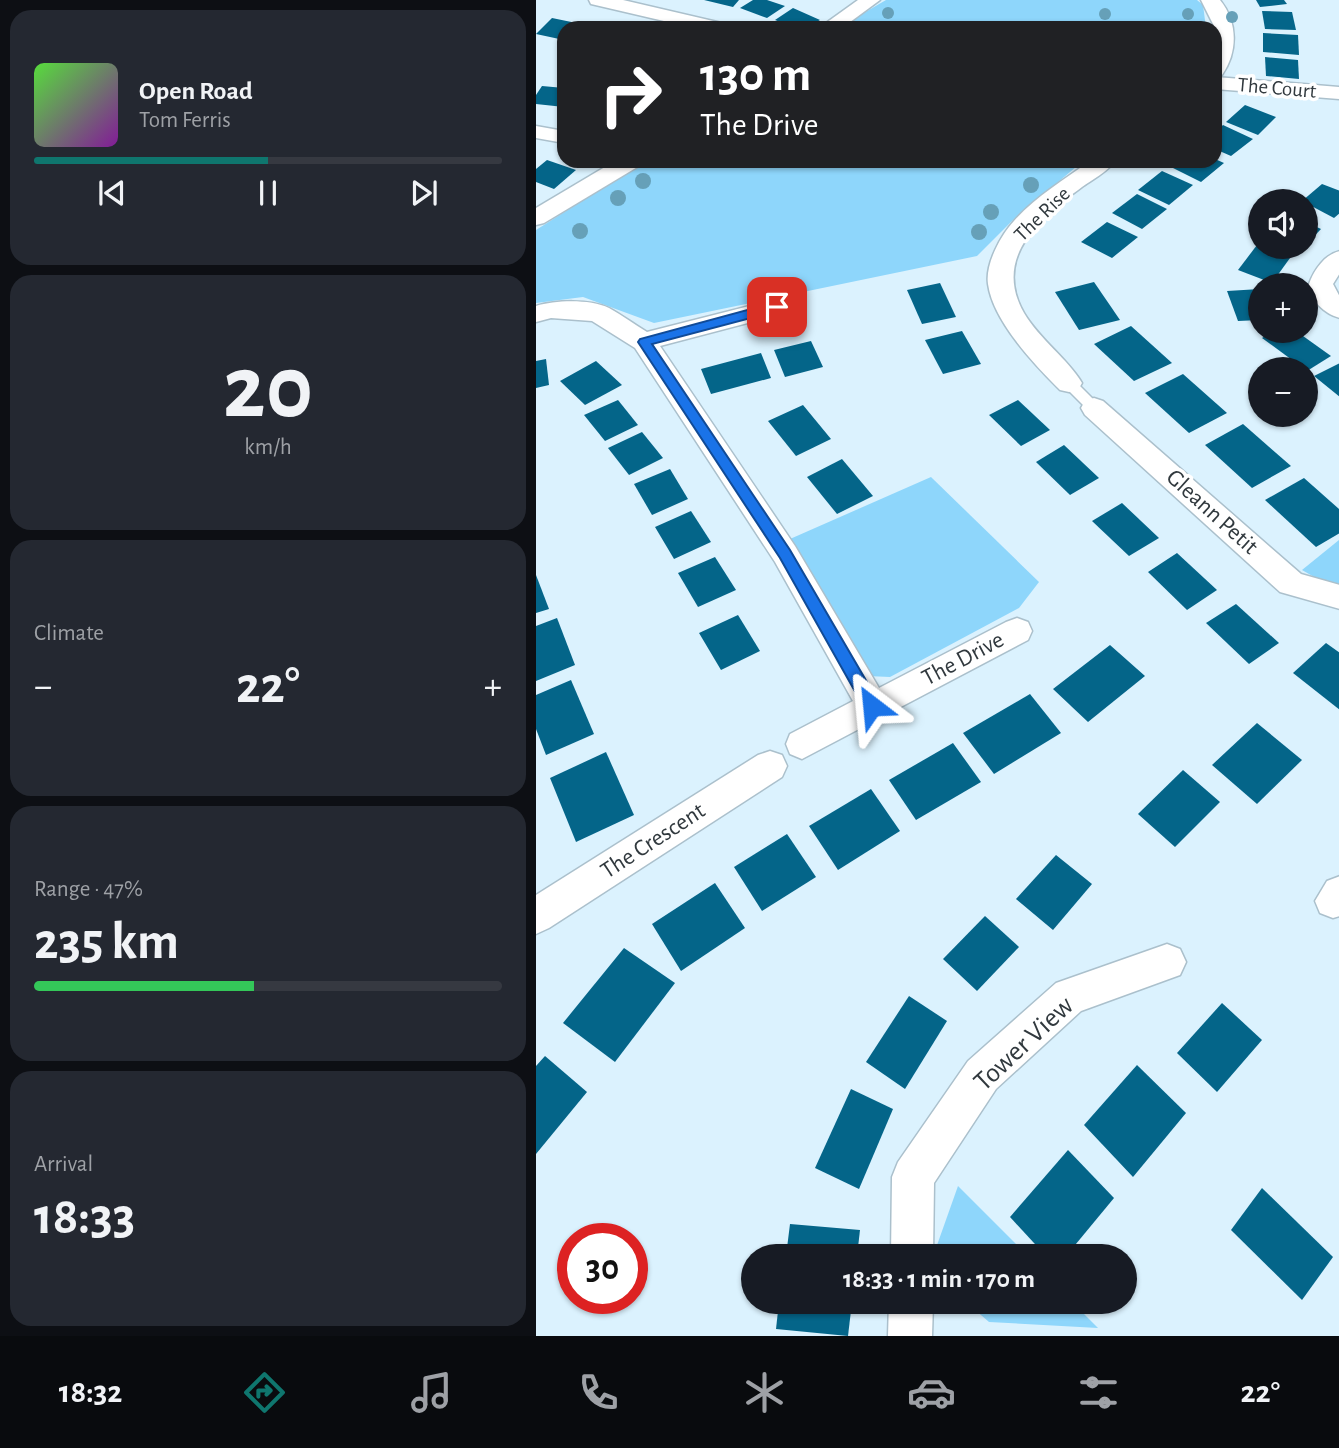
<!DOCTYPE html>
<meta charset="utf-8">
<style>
body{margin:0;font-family:"Alegreya Sans",sans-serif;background:#242831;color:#f1f3f6;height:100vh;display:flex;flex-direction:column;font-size:26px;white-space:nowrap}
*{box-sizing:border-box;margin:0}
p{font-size:23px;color:#9ea1a6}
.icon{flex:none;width:38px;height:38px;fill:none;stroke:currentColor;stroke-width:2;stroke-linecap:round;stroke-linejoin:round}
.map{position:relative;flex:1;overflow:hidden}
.drawer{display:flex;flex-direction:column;gap:10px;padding:10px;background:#0d0f14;width:536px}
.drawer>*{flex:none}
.banner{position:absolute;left:21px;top:21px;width:665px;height:147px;border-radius:21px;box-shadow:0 2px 5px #0004;background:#202124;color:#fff;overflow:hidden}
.controls{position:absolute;left:712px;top:189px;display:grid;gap:14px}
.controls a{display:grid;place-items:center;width:70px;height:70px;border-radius:50%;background:#171b24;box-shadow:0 2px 5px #0004;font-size:35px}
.speed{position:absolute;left:21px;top:1223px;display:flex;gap:14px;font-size:35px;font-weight:700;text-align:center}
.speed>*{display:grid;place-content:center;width:91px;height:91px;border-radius:50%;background:#171b24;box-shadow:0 2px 5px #0004;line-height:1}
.speed .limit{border:10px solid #d22;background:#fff;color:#111}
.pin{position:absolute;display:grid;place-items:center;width:60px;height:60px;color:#fff;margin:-30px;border-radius:14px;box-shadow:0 4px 10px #0006}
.me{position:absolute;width:77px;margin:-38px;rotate:331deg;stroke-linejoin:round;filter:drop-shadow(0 0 5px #0008)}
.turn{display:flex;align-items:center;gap:24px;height:147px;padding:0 28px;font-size:32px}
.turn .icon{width:91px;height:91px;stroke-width:2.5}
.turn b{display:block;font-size:49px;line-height:60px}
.big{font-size:52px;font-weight:700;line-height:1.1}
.drawer .tile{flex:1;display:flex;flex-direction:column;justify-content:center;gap:10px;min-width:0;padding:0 24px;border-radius:21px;background:#242831}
.drawer .dial{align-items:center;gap:0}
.dial b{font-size:91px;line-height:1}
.song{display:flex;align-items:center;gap:21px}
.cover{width:84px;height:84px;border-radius:10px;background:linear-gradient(135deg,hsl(110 70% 55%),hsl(290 70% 35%))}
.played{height:7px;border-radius:4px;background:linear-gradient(90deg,#0f766e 50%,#363941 50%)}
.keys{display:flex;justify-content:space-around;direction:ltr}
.heat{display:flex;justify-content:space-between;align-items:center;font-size:38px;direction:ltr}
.charge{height:10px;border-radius:5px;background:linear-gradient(90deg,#34c759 47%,#363941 0)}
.trip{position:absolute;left:205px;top:1244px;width:396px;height:70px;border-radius:35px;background:#171b24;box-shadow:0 2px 5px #0004;font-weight:700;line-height:70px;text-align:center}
.dock{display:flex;height:112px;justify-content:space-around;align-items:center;background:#090b0e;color:#9ea1a6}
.dock .icon{width:49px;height:49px}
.dock .current{color:#0f766e}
.dock b{font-size:32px;color:#f1f3f6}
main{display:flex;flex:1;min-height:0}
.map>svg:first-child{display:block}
.green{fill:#8ed6fb}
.building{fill:#046589}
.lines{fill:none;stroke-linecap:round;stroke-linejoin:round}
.service-casing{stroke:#abc0cc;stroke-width:3}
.minor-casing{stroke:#abc0cc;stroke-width:3}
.service{fill:#fff;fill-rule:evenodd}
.minor{fill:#fff;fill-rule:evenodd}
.tree{fill:#66a0b8}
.route{fill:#1a73e8;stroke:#114b97;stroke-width:2}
.labels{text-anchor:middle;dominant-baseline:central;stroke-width:7;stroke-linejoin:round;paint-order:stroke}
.far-street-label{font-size:21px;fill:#31393e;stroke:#fff}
.street-label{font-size:24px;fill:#31393e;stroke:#fff}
.near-street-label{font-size:28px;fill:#31393e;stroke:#fff}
</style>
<main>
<section class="drawer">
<div class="tile">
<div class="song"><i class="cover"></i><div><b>Open Road</b><p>Tom Ferris</p></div></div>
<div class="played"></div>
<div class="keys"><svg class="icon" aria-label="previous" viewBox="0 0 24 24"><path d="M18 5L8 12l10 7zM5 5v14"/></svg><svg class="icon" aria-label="pause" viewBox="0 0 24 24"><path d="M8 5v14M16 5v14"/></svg><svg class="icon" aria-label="next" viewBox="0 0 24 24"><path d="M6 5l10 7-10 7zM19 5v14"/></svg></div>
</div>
<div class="tile dial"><b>20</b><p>km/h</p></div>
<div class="tile"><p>Climate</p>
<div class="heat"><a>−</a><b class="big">22°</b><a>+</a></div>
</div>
<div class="tile"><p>Range · 47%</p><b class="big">235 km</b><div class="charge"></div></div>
<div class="tile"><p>Arrival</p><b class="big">18:33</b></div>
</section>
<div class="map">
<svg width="804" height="1336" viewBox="0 0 804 1336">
<rect width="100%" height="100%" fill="#dbf2fe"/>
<g class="green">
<path d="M350 0H661L667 5 670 28H302Z"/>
<path d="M109 161H547L475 222 441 256 118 323 47 297 0 303V230Z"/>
<path d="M395 477 503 582 483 608 354 677 331 676 254 539Z"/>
<path d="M803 540V586L787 582 766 570Z"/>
<path d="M422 1186 492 1256H402L400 1248Z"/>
<path d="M430 1302H536L562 1328 453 1322Z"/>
</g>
<g class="building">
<path d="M168 0H203L197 7Z"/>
<path d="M217 0H231L249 6 231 18 204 8Z"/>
<path d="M720 0H748L751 4 724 7Z"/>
<path d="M257 8 284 20 271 28H259L239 20Z"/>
<path d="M726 11 756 12 760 30 729 29Z"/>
<path d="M16 18 50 25 46 28H28V40L0 34Z"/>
<path d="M727 33 762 35 763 55 727 52Z"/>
<path d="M729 57 762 60 763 79 730 76Z"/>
<path d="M6 86 28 88V107L0 104V95Z"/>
<path d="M709 105 740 117 722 135 690 122Z"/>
<path d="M687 125 717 139 695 156 679 149V132Z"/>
<path d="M679 159 688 163 665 182 635 167 643 161H679Z"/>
<path d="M11 160 40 170 18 189 0 182V169Z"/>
<path d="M626 171 657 185 633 205 602 190Z"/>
<path d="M786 184 804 191V213L798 218 766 201Z"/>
<path d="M601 194 631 209 606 229 576 213Z"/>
<path d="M571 222 602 237 576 258 545 242Z"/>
<path d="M770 222 785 229 770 245Z"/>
<path d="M721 245 754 258 736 283 702 270Z"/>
<path d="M558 282 584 320 543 330 519 292Z"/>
<path d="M404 283 420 317 386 324 371 290Z"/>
<path d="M724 289V320L702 321 691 291Z"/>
<path d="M595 326 636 363 598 381 558 344Z"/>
<path d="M426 331 445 364 407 374 389 340Z"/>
<path d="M737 331H760L795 356 771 371 726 338Z"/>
<path d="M275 341 287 367 249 377 238 350Z"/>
<path d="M225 353 235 378 175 394 165 369Z"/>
<path d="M10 359 13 385 0 388V361Z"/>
<path d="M60 361 86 385 49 405 24 381Z"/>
<path d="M804 363V397L778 376Z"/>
<path d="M647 374 691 413 653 433 609 393Z"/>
<path d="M82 400 102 425 69 441 48 415Z"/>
<path d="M482 400 514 430 485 446 453 415Z"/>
<path d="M267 405 295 439 260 456 232 421Z"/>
<path d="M707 424 755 466 716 488 669 445Z"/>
<path d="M106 432 127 458 93 475 72 448Z"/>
<path d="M528 445 563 478 534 495 500 462Z"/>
<path d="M306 459 337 496 301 514 271 477Z"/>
<path d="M134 469 152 499 116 515 98 484Z"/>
<path d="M768 478 804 510V533L780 547 729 500Z"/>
<path d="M586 503 623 538 593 556 556 521Z"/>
<path d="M155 511 175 542 138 559 119 527Z"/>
<path d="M641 553 681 590 651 610 612 572Z"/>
<path d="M179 557 200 590 162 607 142 573Z"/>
<path d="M0 575 13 609 0 613Z"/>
<path d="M700 604 743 643 713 664 670 623Z"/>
<path d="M202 615 224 651 185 670 163 633Z"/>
<path d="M21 618 39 665 0 681V626Z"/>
<path d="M790 643 804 653V710L757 673Z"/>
<path d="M574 645 609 676 552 722 517 689Z"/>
<path d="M35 680 58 734 10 755 0 729V695Z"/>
<path d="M494 694 525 733 458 774 427 733Z"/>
<path d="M721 723 766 760 721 804 676 765Z"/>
<path d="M417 743 445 782 380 820 353 780Z"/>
<path d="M70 752 98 815 40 842 14 778Z"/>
<path d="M647 770 684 802 639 847 602 814Z"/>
<path d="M335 789 364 831 302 870 273 826Z"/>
<path d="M251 834 280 877 226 911 198 867Z"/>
<path d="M520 855 556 884 517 930 480 899Z"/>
<path d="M179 883 209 928 145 971 116 924Z"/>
<path d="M449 916 483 947 441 991 407 959Z"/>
<path d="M88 948 139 983 79 1062 27 1023Z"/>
<path d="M373 996 411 1021 369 1089 330 1062Z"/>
<path d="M686 1003 726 1040 681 1092 641 1053Z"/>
<path d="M9 1056 51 1092 0 1154V1066Z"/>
<path d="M601 1065 650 1113 597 1177 548 1125Z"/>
<path d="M315 1089 357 1109 323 1189 279 1168Z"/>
<path d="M532 1150 578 1198 530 1256H510L474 1217Z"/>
<path d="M726 1188 797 1257 766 1300 695 1230Z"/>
<path d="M254 1224 324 1230 321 1256H250Z"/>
<path d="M243 1302H316L312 1336 240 1329Z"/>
</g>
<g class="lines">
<defs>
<path id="service" d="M533 378 538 380 563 405V411H553L528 386 526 383Z"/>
<g id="minor">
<path d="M53 0H87L190 24 193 28H158L55 4Z"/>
<path d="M322 0H344L306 28H283Z"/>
<path d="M665 0H684C702 22 702 52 686 75L680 77 804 87V99L679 89V28Z"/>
<path d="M0 126 28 131V143L0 138Z"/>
<path d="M79 161H106L103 166 8 223 0 225V208Z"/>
<path d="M554 161H579C571 172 556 180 546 187 504 218 456 257 488 313 504 340 532 359 546 383L542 390 533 392 524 390C498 364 457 321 452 284 449 264 465 235 478 221 499 197 528 180 554 161Z"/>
<path d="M804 251V273L797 284 804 297V318C789 314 774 301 773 284 778 270 789 254 804 251Z"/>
<path d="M241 299 250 301 253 307 250 313 124 346 259 546 343 688 470 622 481 618 492 622 496 631 492 640 266 759 254 754 250 744 254 734 317 701 239 562 99 348 56 321 15 318 0 322V306C20 300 54 299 73 308 86 315 99 325 111 332Z"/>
<path d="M558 398 567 401 765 574 804 585V609L744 592 549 415 545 408 549 401Z"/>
<path d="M234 751 246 755 251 766 246 777 13 928 0 934V895L222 755Z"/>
<path d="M804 876V916L797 918 784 913 779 901 791 881Z"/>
<path d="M631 944 644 949 650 962 644 975 545 1011 460 1089 398 1183 397 1256H355L356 1177 362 1162 432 1061 520 983Z"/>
<path d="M353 1302H397L396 1336H352Z"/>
</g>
</defs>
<use href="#service" class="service-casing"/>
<use href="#minor" class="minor-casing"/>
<use href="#service" class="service"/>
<use href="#minor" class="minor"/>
</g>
<g class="tree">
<circle cx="352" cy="13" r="6"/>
<circle cx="569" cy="14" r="6"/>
<circle cx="652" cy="14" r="6"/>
<circle cx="696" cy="17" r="6"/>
<circle cx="107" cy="181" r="8"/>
<circle cx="495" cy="185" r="8"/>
<circle cx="82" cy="198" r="8"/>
<circle cx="455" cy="212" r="8"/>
<circle cx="44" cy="231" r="8"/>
<circle cx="443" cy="232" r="8"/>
</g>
<path class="route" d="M241 302 245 304V310L116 344 254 550 342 701 344 706 342 711H330L244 558 102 342 104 339Z"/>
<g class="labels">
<g class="far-street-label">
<text transform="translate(741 88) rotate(5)">The Court</text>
<text transform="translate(506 214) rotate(-44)">The Rise</text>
</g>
<g class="street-label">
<text transform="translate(676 512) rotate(42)">Gleann Petit</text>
<text transform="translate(427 659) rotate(-28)">The Drive</text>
<text transform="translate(117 841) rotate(-33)">The Crescent</text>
</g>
<g class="near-street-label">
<text transform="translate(488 1044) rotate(-43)">Tower View</text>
</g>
</g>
</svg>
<div class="controls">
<a><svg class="icon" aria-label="sound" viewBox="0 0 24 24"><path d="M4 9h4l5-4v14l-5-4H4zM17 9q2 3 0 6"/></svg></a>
<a>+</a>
<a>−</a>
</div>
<div class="speed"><div class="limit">30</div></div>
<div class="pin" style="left:241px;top:307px;background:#d93025"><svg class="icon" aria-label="arrive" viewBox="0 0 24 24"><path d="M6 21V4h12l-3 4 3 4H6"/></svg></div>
<svg class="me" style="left:336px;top:706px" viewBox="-20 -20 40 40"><path d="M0-17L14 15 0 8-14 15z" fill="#1a73e8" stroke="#fff" stroke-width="4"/></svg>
<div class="trip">18:33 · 1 min · 170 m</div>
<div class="banner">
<div class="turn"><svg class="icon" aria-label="right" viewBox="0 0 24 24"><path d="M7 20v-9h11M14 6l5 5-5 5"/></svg><div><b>130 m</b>The Drive</div></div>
</div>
</div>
</main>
<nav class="dock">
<b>18:32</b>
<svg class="icon current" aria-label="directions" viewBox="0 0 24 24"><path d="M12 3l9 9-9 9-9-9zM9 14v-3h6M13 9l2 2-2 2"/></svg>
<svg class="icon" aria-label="music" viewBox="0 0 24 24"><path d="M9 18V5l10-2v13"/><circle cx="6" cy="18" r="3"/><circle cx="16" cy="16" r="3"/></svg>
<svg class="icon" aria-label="phone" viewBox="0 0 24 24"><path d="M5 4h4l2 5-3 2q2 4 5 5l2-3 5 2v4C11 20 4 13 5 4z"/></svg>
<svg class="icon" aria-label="climate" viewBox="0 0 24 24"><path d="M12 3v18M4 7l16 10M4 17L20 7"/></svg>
<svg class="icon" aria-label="car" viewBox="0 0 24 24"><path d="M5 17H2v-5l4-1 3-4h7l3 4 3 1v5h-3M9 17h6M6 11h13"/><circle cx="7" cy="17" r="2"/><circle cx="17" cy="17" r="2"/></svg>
<svg class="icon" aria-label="filters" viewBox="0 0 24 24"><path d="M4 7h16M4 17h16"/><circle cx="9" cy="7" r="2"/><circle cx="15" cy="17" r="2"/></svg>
<b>22°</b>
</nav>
